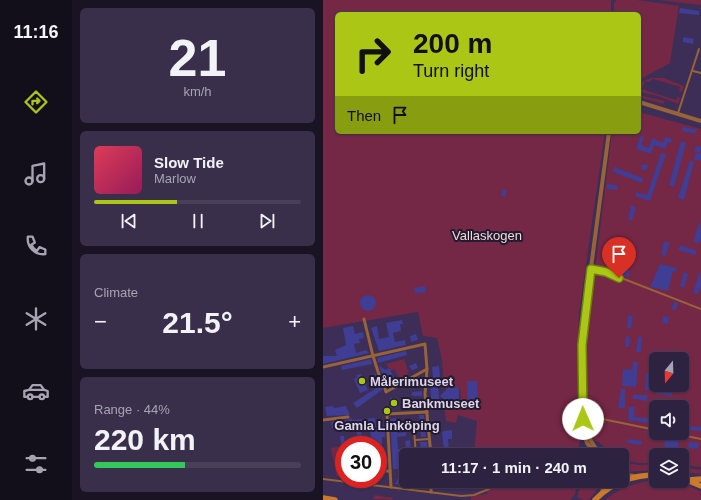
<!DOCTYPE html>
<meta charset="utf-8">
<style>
body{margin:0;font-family:Arial,sans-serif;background:#392f4b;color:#f1f3f6;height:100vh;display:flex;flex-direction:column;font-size:15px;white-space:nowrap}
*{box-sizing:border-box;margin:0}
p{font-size:13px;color:#a7a4b1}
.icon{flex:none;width:22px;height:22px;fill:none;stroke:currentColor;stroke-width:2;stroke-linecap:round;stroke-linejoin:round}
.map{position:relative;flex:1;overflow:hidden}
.side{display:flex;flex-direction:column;gap:8px;padding:8px;background:#191323;width:251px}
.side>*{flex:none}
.top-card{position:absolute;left:12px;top:12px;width:306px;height:122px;border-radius:6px;box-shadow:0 1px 3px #0004,0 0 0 1px #483f59;background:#abc615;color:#111;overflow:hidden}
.needle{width:26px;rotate:199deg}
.controls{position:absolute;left:326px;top:352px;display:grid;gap:8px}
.controls a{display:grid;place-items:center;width:40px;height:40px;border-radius:6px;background:#2d2240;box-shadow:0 1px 3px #0004,0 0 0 1px #483f59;font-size:20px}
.speed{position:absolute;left:12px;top:436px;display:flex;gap:8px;font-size:20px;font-weight:700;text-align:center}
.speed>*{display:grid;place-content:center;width:52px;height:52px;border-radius:50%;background:#2d2240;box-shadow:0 1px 3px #0004,0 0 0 1px #483f59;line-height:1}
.speed .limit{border:6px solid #d22;background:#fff;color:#111}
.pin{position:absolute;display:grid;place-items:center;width:34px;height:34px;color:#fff;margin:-41px -17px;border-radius:50% 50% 50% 0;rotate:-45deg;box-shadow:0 0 4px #0007}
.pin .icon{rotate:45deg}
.me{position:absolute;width:44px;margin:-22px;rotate:359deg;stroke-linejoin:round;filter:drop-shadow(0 0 3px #0008)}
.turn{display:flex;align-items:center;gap:14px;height:84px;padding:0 12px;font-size:18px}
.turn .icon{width:52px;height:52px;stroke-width:2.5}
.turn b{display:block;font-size:28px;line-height:34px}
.then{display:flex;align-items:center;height:38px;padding:0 12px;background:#0003;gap:8px;font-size:15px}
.big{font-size:30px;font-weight:700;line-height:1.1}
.side .card{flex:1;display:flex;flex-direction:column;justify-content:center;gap:6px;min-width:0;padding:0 14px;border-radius:6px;background:#392f4b}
.side .dial{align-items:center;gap:0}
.dial b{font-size:52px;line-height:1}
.song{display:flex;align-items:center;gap:12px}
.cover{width:48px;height:48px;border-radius:6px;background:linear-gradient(135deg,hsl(350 70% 55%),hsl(330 70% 35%))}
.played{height:4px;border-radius:2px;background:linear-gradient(90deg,#abc615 40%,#483f59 40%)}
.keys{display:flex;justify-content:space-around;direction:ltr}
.heat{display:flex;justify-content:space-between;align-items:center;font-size:22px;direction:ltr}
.charge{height:6px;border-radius:3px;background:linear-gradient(90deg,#34c759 44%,#483f59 0)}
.trip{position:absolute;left:76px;top:448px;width:230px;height:40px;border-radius:6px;background:#2d2240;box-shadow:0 1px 3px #0004,0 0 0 1px #483f59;font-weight:700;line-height:40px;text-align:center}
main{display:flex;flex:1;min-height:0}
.dock{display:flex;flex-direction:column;width:72px;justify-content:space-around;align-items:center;background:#120e1a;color:#a7a4b1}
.dock .icon{width:28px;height:28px}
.dock .on{color:#abc615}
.dock b{font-size:18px;color:#f1f3f6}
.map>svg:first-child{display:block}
.green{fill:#752746;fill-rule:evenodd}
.building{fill:#3f3d94}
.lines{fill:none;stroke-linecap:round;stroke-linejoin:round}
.service{stroke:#976337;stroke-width:2}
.pedestrian{stroke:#976337;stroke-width:3}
.minor{stroke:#976337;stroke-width:4}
.secondary{stroke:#cb792b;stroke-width:5.5}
.route-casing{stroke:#6f810e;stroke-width:10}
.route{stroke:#abc615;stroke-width:7}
.poi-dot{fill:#abc615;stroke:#211b2d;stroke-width:1.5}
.labels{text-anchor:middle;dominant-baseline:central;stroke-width:4;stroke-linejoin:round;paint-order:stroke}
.park-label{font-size:13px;fill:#f3d6de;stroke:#211b2d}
.poi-label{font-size:13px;font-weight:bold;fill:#ddd5ee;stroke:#211b2d;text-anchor:start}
</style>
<main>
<nav class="dock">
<b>11:16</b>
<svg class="icon on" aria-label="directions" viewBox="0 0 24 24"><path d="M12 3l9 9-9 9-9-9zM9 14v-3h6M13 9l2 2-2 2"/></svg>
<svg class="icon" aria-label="music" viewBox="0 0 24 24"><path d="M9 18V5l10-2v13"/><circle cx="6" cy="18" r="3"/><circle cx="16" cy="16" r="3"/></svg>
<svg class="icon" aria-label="phone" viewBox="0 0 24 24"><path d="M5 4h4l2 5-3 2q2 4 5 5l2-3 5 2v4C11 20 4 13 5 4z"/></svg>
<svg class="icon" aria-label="climate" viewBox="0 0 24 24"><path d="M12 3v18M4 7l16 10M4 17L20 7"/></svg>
<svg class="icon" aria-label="car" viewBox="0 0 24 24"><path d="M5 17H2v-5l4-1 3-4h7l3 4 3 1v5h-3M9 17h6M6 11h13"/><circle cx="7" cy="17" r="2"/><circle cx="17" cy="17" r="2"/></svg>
<svg class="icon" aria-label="filters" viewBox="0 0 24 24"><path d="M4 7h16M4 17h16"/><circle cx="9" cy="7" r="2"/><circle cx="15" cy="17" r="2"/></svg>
</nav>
<section class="side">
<div class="card dial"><b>21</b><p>km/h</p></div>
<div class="card">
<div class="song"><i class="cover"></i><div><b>Slow Tide</b><p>Marlow</p></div></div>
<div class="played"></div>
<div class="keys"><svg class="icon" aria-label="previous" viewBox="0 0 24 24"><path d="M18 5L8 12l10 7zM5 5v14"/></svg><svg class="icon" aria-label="pause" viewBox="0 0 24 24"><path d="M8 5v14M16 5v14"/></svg><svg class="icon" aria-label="next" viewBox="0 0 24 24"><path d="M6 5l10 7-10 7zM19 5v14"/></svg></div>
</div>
<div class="card"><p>Climate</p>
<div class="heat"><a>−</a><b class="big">21.5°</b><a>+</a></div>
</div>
<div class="card"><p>Range · 44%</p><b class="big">220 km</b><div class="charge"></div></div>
</section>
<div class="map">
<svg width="378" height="500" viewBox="0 0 378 500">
<rect width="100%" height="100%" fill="#3c2e56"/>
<g class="green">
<path d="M0 0H288V14H14V132H282L256 313 254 427 257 441 254 455H165L151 452 154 421 135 415 133 423 123 421 121 406 138 405 137 389H121L119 360 114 338 100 336 95 312 0 328Z"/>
<path d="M294 0H314L356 6 347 63 316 80V14H291V3Z"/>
<path d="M335 0H378V5Z"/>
<path d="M328 78H341L361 86 359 92 356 91 357 87 330 79 326 82 322 81 319 89 353 100 355 96 357 99 355 104 335 96 316 92V83Z"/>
<path d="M316 95 342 101 340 104 316 97Z"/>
<path d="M316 112 378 129V467L359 465V455H333V463H316L299 460V455H288L276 442 270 440 263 415V344L289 132H316ZM333 359H359V385H333ZM333 407H359V433H333Z"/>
<path d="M81 359 86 373 77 379 71 369 68 371 63 364Z"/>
<path d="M21 446V477L13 476 8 448Z"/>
<path d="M299 462 315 465 333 464V470L301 472 299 471Z"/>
<path d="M359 467 378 470V474L359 472Z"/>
<path d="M165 481H254L252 494 247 500H148V496L164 494Z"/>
<path d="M259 481H280L266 500H260L254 497Z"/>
<path d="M327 481C344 480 363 483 378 492V500H282C295 489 310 483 327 481Z"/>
<path d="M51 495 70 498 69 500 50 499Z"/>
</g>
<g class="building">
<path d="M357 8 376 11V15L356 13Z"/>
<path d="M360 37 371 39 370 44 360 42Z"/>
<path d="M360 127 374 130 372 134 359 131Z"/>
<path d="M317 136 321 137 318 145 326 148 329 138 340 143 342 137 349 139 348 143 345 142 342 149 331 145 328 154 313 149Z"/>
<path d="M358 141 363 143 351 187 346 185Z"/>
<path d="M373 146 378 147 377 153 371 151Z"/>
<path d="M338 153 343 154 327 201 312 196 313 192 324 195Z"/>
<path d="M373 153 378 154V161L371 159Z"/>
<path d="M367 160 371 162 361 200 355 198Z"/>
<path d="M319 164 325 165 323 171 318 169Z"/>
<path d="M291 167 320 178 319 183 290 172Z"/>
<path d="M284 184 294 185V190L284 189Z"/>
<path d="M180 189 184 190 182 197 178 196Z"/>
<path d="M308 205 313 207 309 221 305 219Z"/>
<path d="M377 220 378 238 376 243 370 242Z"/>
<path d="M341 241 347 243 342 256 338 255Z"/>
<path d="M357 245 374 251 372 255 355 250Z"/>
<path d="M292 255 297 257 295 262 290 260Z"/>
<path d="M337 264 354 268 353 272 350 271 345 291 327 287Z"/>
<path d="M302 269 307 271 305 277 300 276Z"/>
<path d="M377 270 378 286 375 294 370 293Z"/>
<path d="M361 272 365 274 361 288 357 286Z"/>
<path d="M102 286 103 292 92 293 91 288Z"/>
<circle cx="45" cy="303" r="8"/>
<path d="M352 301 355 303 353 310 348 309Z"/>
<path d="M305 315 310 316 308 329 304 328Z"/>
<path d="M340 316 346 317 345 324 339 323Z"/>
<path d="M79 320 80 324H77L78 331 70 333 72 342 82 340 83 345 56 351 48 328 54 326 56 339 66 337 63 323Z"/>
<path d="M30 326 32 334 40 332 41 338 36 339 37 343 31 344 33 353 43 350 46 353 0 364V356H14L12 350 23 345 20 328Z"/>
<path d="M93 334 95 340 88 342 87 336Z"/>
<path d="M303 336 307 337 306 347H302Z"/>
<path d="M315 337H319L318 352H313Z"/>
<path d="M83 351 84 355 55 363 54 358Z"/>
<path d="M48 359 49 364 19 370 18 366Z"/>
<path d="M310 362H315L313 387 299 386 300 369 309 370Z"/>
<path d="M93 363 95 368 89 370 86 366Z"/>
<path d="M56 365 62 370 66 368 73 381 64 387 61 386 62 383Z"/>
<path d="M116 366 117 377 110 378 109 367Z"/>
<path d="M52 373 56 385 60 387 59 390 34 408 30 403 55 387 51 374Z"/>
<path d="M323 373 333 374V391L322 390Z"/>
<path d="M38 374 45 390 37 393 31 379 34 377 33 375Z"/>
<path d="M144 381H154L155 406 145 407Z"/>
<path d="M107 385H115L117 408H109Z"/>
<path d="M134 387 136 389V398L132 403H125L117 396 125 388Z"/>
<path d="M334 388 349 389V396L333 394Z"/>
<path d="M298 389H302V408H295Z"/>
<path d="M99 391V396H89V392Z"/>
<path d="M310 395H325L324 401 310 399Z"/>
<path d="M67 398H74V408H68Z"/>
<path d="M89 405H97L96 409H79V407Z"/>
<path d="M10 406 11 408 23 406 27 415 4 416 2 407Z"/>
<path d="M306 407H312L311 417 333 419V424L305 420Z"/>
<path d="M96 415H101L102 423H97Z"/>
<path d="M28 418 30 420 52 418 53 426 62 425V437H59V445H49L47 430 38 432 42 445H37L32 426 9 428 8 422 25 420Z"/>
<path d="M73 418 74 433 83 432V436L74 437 75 449 83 448 82 441 87 440 88 455H79L77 469H70L67 419Z"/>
<path d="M367 426 378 427V431L367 430Z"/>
<path d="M102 429 103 437H98L97 430Z"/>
<path d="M129 430V439H125L126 451H121L119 433 120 431Z"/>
<path d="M17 436H21L22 444 18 445Z"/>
<path d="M342 437 355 439V455L341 453Z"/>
<path d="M305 439 319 441 318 445 304 443Z"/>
<path d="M97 442H104L105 455H98Z"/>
<path d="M366 442 376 443 375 449 365 448Z"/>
<path d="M56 451H63L64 468H55Z"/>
<path d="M75 478 83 479V481H105V488L72 484Z"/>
</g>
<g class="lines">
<g class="service">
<path d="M370 71 378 73"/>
<path d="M355 113 376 49"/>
<path d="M268 269 283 272 378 309"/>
<path d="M260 415 333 430"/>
<path d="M91 430 93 455"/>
<path d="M349 433 378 439"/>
<path d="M92 440 106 439"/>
<path d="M0 479 138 496 151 495 166 489"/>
</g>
<g class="pedestrian">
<path d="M41 319 50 356 59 384"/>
<path d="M0 367 102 344 104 369 102 394 108 455"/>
<path d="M62 389 63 392 104 369"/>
<path d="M0 420 25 417"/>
<path d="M55 471H67"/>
<path d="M51 479V485"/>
<path d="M68 487 64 414 104 412"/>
<path d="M108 492V481"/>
</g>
<g class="minor">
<path d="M316 102 378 121"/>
<path d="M261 425 268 441 277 455"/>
<path d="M274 455 264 443 260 431V328L286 132"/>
<path d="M299 474 311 476"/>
<path d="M279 492 283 481"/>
</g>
<g class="secondary">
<path d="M359 478 378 486"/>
<path d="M366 480 378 479"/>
<path d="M0 498 12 500"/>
<path d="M272 500C288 483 310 475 333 475"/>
</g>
</g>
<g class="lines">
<defs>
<path id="route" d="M260 419 259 345 268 269 283 272 296 278"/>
</defs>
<use href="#route" class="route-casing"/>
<use href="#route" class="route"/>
</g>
<g class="poi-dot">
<circle cx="39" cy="381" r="4"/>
<circle cx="71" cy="403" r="4"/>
<circle cx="64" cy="411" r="4"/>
</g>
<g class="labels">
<g class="park-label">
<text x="164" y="235">Vallaskogen</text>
</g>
<g class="poi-label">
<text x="47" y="381">Målerimuseet</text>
<text x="79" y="403">Bankmuseet</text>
<text x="64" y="425" text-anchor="middle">Gamla Linköping</text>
</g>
</g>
</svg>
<div class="controls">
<a><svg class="needle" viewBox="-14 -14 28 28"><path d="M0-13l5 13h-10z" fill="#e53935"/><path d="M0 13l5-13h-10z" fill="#a7a4b1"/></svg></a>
<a><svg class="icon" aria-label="sound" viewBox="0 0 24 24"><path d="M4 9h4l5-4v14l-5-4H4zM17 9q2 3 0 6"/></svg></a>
<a><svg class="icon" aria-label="layers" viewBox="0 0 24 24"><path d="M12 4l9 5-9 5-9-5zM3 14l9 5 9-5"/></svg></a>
</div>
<div class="speed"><div class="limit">30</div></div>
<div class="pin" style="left:296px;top:278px;background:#d93025"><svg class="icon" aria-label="arrive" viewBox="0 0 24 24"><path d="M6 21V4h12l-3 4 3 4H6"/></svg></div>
<svg class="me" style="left:260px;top:419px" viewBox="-20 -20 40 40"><circle r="19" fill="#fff"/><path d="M0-13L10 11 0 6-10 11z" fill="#abc615"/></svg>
<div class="trip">11:17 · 1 min · 240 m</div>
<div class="top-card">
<div class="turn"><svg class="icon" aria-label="right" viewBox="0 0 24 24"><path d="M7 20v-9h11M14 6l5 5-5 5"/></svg><div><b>200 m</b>Turn right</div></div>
<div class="then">Then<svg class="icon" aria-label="arrive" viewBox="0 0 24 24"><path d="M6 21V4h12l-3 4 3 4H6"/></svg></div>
</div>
</div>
</main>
